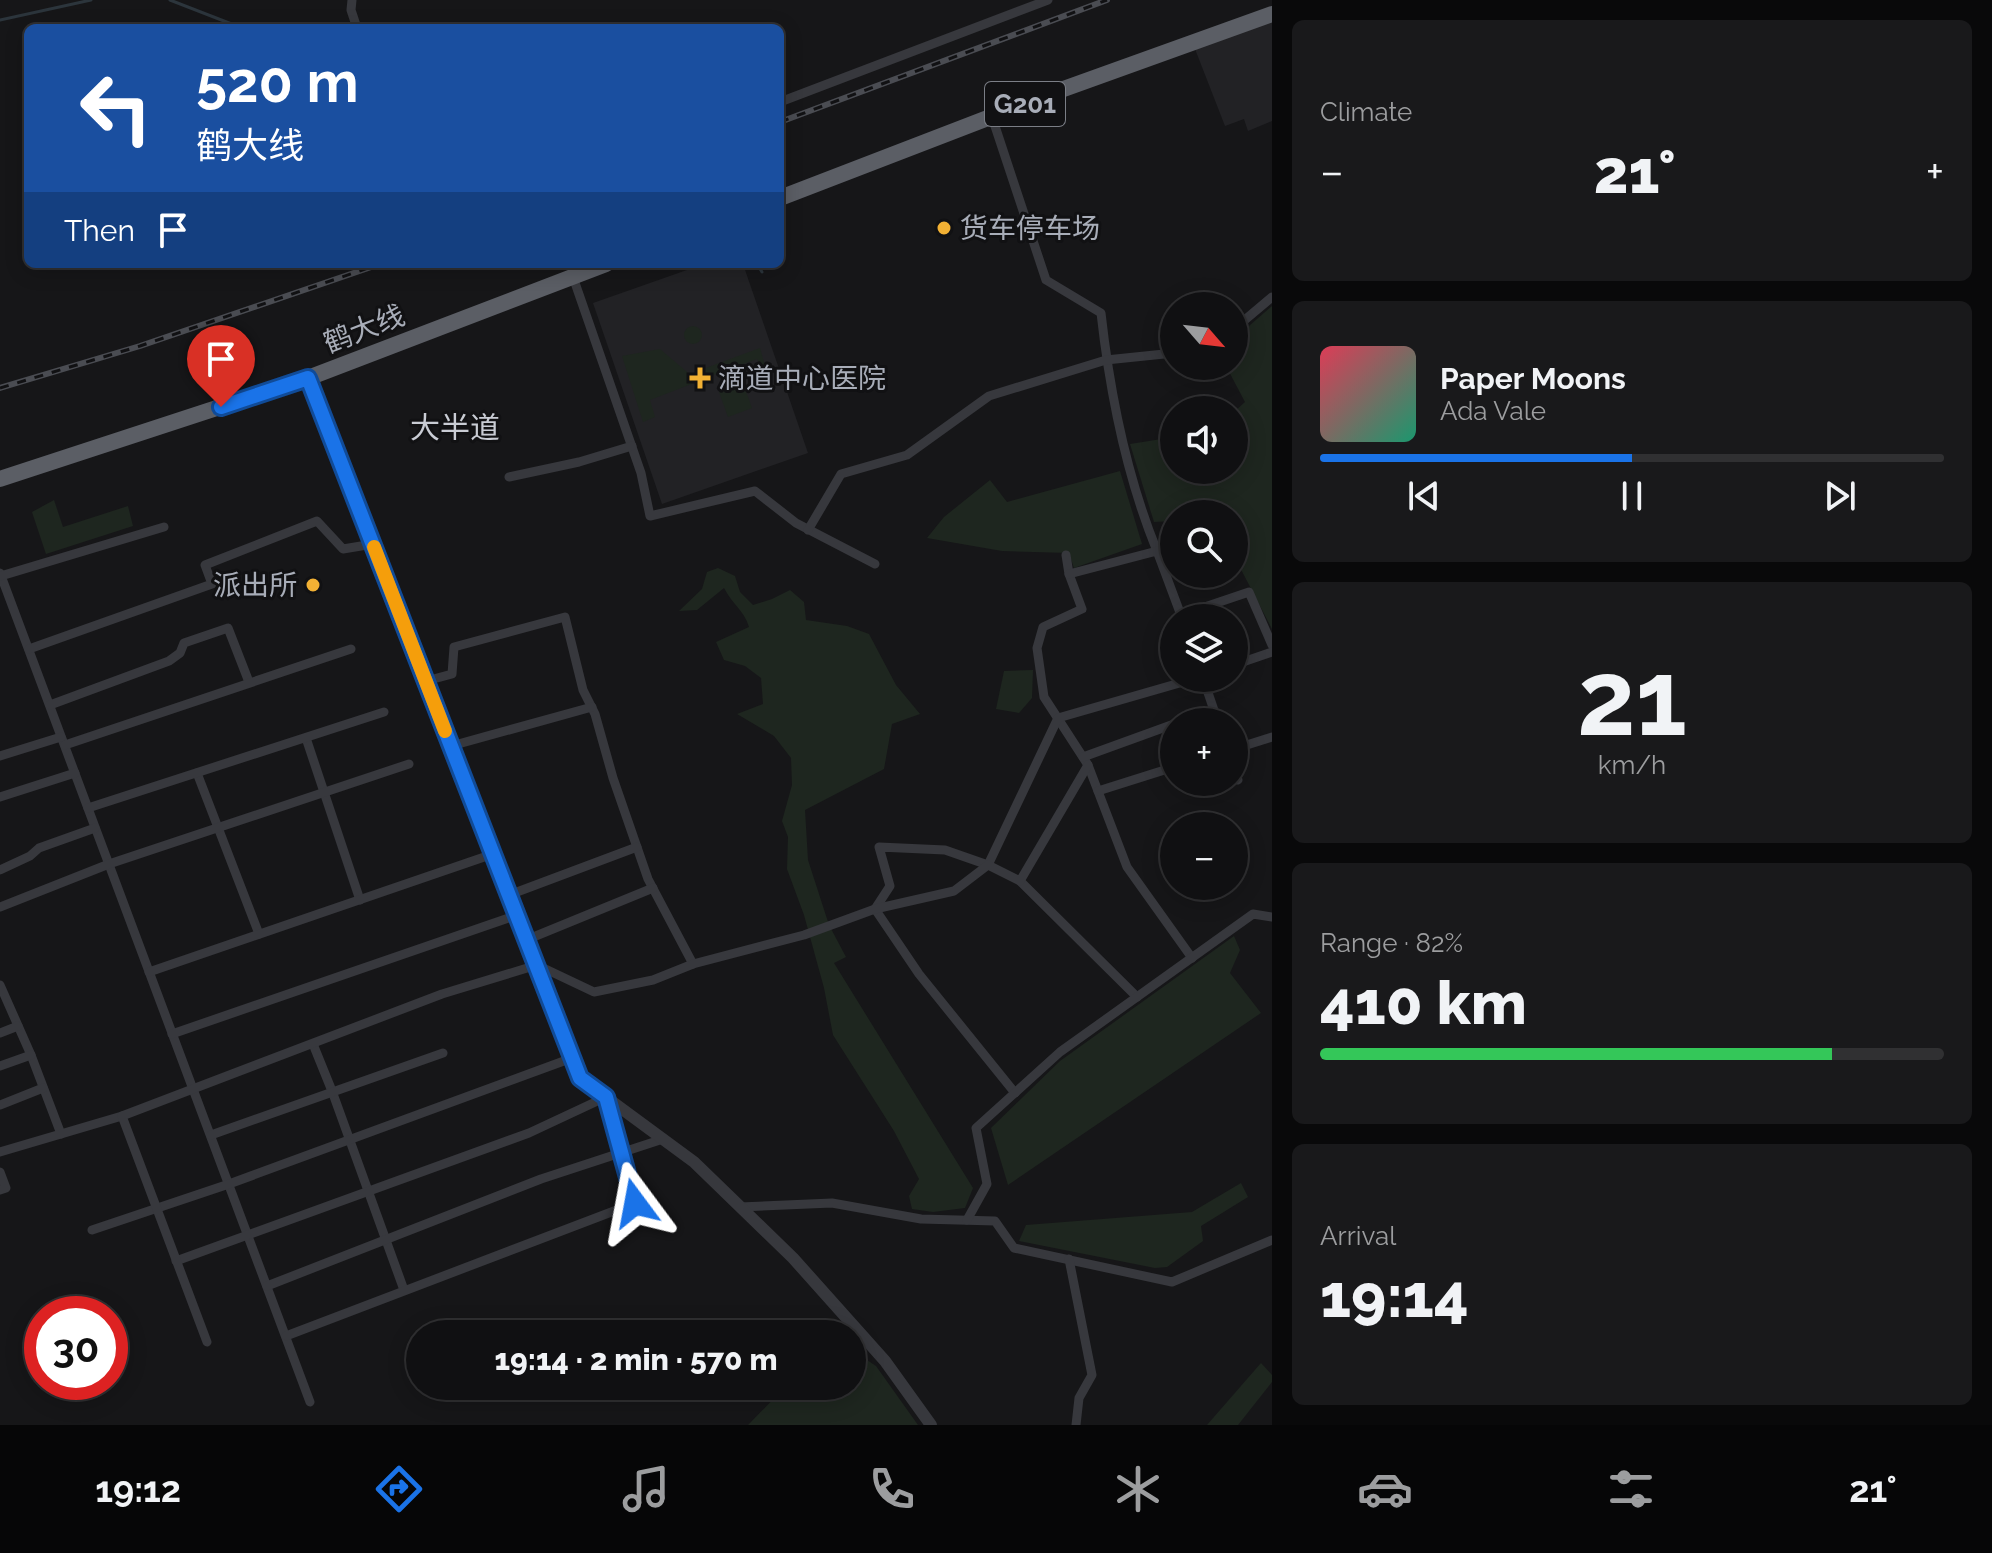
<!DOCTYPE html>
<meta charset="utf-8">
<style>
body{margin:0;font-family:Raleway,"Noto Sans SC",sans-serif;background:#19191b;color:#f1f3f6;height:100vh;display:flex;flex-direction:column;font-size:30px;white-space:nowrap}
*{box-sizing:border-box;margin:0}
p{font-size:26px;color:#9c9d9f}
.icon{flex:none;width:44px;height:44px;fill:none;stroke:currentColor;stroke-width:2;stroke-linecap:round;stroke-linejoin:round}
.map{position:relative;flex:1;overflow:hidden}
.drawer{display:flex;flex-direction:column;gap:20px;padding:20px;background:#09090a;width:720px}
.drawer>*{flex:none}
.banner{position:absolute;left:24px;top:24px;width:760px;height:244px;border-radius:12px;box-shadow:0 4px 20px #0003,0 0 0 2px #303032;background:#1a4fa0;color:#fff;overflow:hidden}
.needle{width:52px;rotate:118deg}
.controls{position:absolute;left:1160px;top:292px;display:grid;gap:16px}
.controls a{display:grid;place-items:center;width:88px;height:88px;border-radius:50%;background:#101012;box-shadow:0 4px 20px #0003,0 0 0 2px #303032;font-size:40px}
.speed{position:absolute;left:24px;top:1296px;display:flex;gap:16px;font-size:40px;font-weight:700;text-align:center}
.speed>*{display:grid;place-content:center;width:104px;height:104px;border-radius:50%;background:#101012;box-shadow:0 4px 20px #0003,0 0 0 2px #303032;line-height:1}
.speed .limit{border:12px solid #d22;background:#fff;color:#111}
.pin{position:absolute;display:grid;place-items:center;width:68px;height:68px;color:#fff;margin:-82px -34px;border-radius:50% 50% 50% 0;rotate:-45deg;box-shadow:0 0 8px #0007}
.pin .icon{rotate:45deg}
.me{position:absolute;width:88px;margin:-44px;rotate:347deg;stroke-linejoin:round;filter:drop-shadow(0 0 6px #0008)}
.turn{display:flex;align-items:center;gap:28px;height:168px;padding:0 40px;font-size:36px}
.turn .icon{width:104px;height:104px;stroke-width:2.5}
.turn b{display:block;font-size:56px;line-height:68px}
.then{display:flex;align-items:center;height:76px;padding:0 40px;background:#0003;gap:16px;font-size:30px}
.big{font-size:60px;font-weight:800;line-height:1.1}
.drawer .tile{flex:1;display:flex;flex-direction:column;justify-content:center;gap:12px;min-width:0;padding:0 28px;border-radius:12px;background:#19191b}
.drawer .dial{align-items:center;gap:0}
.dial b{font-size:104px;line-height:1}
.song{display:flex;align-items:center;gap:24px}
.cover{width:96px;height:96px;border-radius:12px;background:linear-gradient(135deg,hsl(350 70% 55%),hsl(160 70% 35%))}
.played{height:8px;border-radius:4px;background:linear-gradient(90deg,#1a73e8 50%,#303032 50%)}
.keys{display:flex;justify-content:space-around;direction:ltr}
.heat{display:flex;justify-content:space-between;align-items:center;font-size:44px;direction:ltr}
.charge{height:12px;border-radius:6px;background:linear-gradient(90deg,#34c759 82%,#303032 0)}
.trip{position:absolute;left:406px;top:1320px;width:460px;height:80px;border-radius:40px;background:#101012;box-shadow:0 4px 20px #0003,0 0 0 2px #303032;font-weight:800;line-height:80px;text-align:center}
.tab-bar{display:flex;height:128px;justify-content:space-around;align-items:center;background:#060607;color:#9c9d9f}
.tab-bar .icon{width:56px;height:56px}
.tab-bar .selected{color:#1a73e8}
.tab-bar b{font-size:36px;color:#f1f3f6}
main{display:flex;flex:1;min-height:0}
.map>svg:first-child{display:block}
.built{fill:#222225}
.green{fill:#1e261f}
.lines{fill:none;stroke-linecap:round;stroke-linejoin:round}
.stream{stroke:#2c353c;stroke-width:3}
.minor{stroke:#37383d;stroke-width:9}
.tertiary{stroke:#37383d;stroke-width:12}
.trunk{stroke:#5b5e65;stroke-width:16}
.rail-casing{stroke:#4a4c52;stroke-width:6}
.rail{stroke:#111113;stroke-width:3;stroke-dasharray:9;stroke-linecap:butt}
.route-casing{stroke:#114b97;stroke-width:20}
.route{stroke:#1a73e8;stroke-width:14}
.slow{stroke:#f59e0b;stroke-width:14}
.poi-dot{fill:#f2b134;stroke:#111113;stroke-width:3}
.labels{text-anchor:middle;dominant-baseline:central;stroke-width:6;stroke-linejoin:round;paint-order:stroke}
.shield{fill:#111113;stroke:#7b7e86;stroke-width:2}
.shield-label{font-size:26px;font-weight:bold;fill:#a8adb8}
.poi-label{font-size:28px;fill:#a8adb8;stroke:#111113;text-anchor:start}
.street-label{font-size:28px;fill:#a8adb8;stroke:#111113}
.neighbourhood-label{font-size:30px;fill:#c9ccd4;stroke:#111113}
</style>
<main>
<div class="map">
<svg width="1272" height="1425" viewBox="0 0 1272 1425">
<rect width="100%" height="100%" fill="#161618"/>
<g class="built">
<path d="M1272 18V121L1248 131 1244 119 1225 126 1195 49Z"/>
<path d="M704 264H743L808 453 662 504 593 303Z"/>
</g>
<g class="green">
<path d="M1272 306V629L1234 556V514H1174V521L1154 522 1130 444 1174 437V470H1234V412L1245 402 1226 366H1234V339Z"/>
<circle cx="693" cy="335" r="9"/>
<path d="M760 348 765 366 761 367 757 359 705 378 703 369Z"/>
<path d="M660 349 693 377 694 383 650 400 655 417 643 422 622 356Z"/>
<path d="M743 383 752 408 728 417 719 392Z"/>
<path d="M1120 471 1142 544 1074 568 1069 553 1002 551 927 538 944 517 990 480 1007 502Z"/>
<path d="M54 500 63 527 128 506 133 526 46 554 32 512Z"/>
<path d="M718 568 735 576 740 592 753 605 772 599 790 590 804 602 806 620 847 626 869 634 896 685 920 714 892 724 884 769 805 810 808 860 829 925 846 957 834 963 973 1188 965 1208 933 1212 912 1209 909 1196 919 1179 894 1131 833 1035 824 988 804 915 787 869 788 837 782 821 792 785 791 758 774 736 737 714 763 704 761 678 745 666 724 660 716 642 749 627C744 610 732 604 724 588L697 610 679 611 702 589 707 572Z"/>
<path d="M1033 670 1032 698 1019 713 996 709 1004 671Z"/>
<path d="M1234 936 1240 950 1230 973 1261 1013 1008 1185 991 1128 1060 1061Z"/>
<path d="M1241 1183 1248 1197 1201 1226 1203 1241 1167 1267 1155 1268 1019 1241 1026 1225 1192 1212Z"/>
<path d="M858 1354 876 1366 918 1425H748L786 1386H852V1356Z"/>
<path d="M1261 1363 1272 1375V1382L1238 1425H1207Z"/>
</g>
<g class="lines">
<g class="stream">
<path d="M170 0 242 28"/>
<path d="M0 20 91 0"/>
<path d="M757 264 762 272"/>
</g>
<g class="minor">
<path d="M352 0 351 10 357 28"/>
<path d="M780 102 1048 0"/>
<path d="M992 117 1046 280 1101 313C1110 394 1126 475 1157 551"/>
<path d="M573 277 641 473 650 516 755 491 796 523 875 564"/>
<path d="M1234 329 1272 297"/>
<path d="M509 477 579 462 632 446"/>
<path d="M808 530 841 474 907 455 989 396 1106 360 1174 353"/>
<path d="M1066 555 1069 574 1082 609 1043 627 1037 648 1044 697 1088 765 1127 867 1192 958"/>
<path d="M0 573 310 1402"/>
<path d="M1069 574 1157 551 1182 618"/>
<path d="M1 576 164 527"/>
<path d="M1181 615 1249 592 1272 645"/>
<path d="M29 649 212 584 205 565 317 521 343 549 373 544"/>
<path d="M1234 665 1272 652"/>
<path d="M1203 678 1218 722"/>
<path d="M426 681 452 674 454 647 565 617 583 690 595 714 613 778 648 879 693 964"/>
<path d="M50 705 169 661 180 653 184 643 228 628 249 682"/>
<path d="M1180 722 1215 712"/>
<path d="M306 738 360 900"/>
<path d="M65 745 351 649"/>
<path d="M451 746 592 707"/>
<path d="M1234 749 1272 737"/>
<path d="M0 756 61 737"/>
<path d="M1083 757 1174 724"/>
<path d="M1234 767 1238 780"/>
<path d="M197 773 259 934"/>
<path d="M1098 791 1174 767"/>
<path d="M0 797 75 773"/>
<path d="M88 808 384 712"/>
<path d="M0 870 30 856 39 848 95 828"/>
<path d="M1020 881 1137 997"/>
<path d="M509 895 637 847"/>
<path d="M0 907 109 864 409 764"/>
<path d="M526 940 653 888"/>
<path d="M149 972 493 854"/>
<path d="M0 985 31 1055 61 1134"/>
<path d="M0 1033 18 1026"/>
<path d="M172 1034 517 915"/>
<path d="M313 1044 332 1091 404 1290"/>
<path d="M0 1066 31 1055"/>
<path d="M1015 1093 919 974 875 909 890 886 879 847 945 850 988 865 1058 718 1197 678"/>
<path d="M0 1105 43 1088"/>
<path d="M211 1135 443 1053"/>
<path d="M0 1152 122 1116"/>
<path d="M0 1172 6 1188 0 1190"/>
<path d="M740 1207 832 1203 921 1219 995 1221 1014 1248 1172 1282 1272 1240"/>
<path d="M967 1220 987 1184 976 1128 1060 1052 1253 914 1272 917"/>
<path d="M92 1230 229 1184 572 1058"/>
<path d="M1069 1259 1092 1375 1079 1398 1076 1425"/>
<path d="M176 1261 529 1133 606 1097 635 1203 286 1336"/>
<path d="M267 1286 541 1179 663 1139"/>
<path d="M207 1342 122 1116 442 994 537 965 594 992 653 980 693 964 804 935 875 909 954 891 988 865 1020 881 1088 765"/>
</g>
<path class="tertiary" d="M308 378 580 1078 694 1162 793 1258 885 1361 931 1425"/>
<g class="trunk">
<path d="M780 198 1058 91 1272 14"/>
<path d="M0 479 308 378 606 264"/>
</g>
<defs>
<g id="rail">
<path d="M780 122 1107 0"/>
<path d="M0 388 140 346 380 264"/>
</g>
</defs>
<use href="#rail" class="rail-casing"/>
<use href="#rail" class="rail"/>
</g>
<g class="lines">
<defs>
<path id="route" d="M221 407 308 378 580 1078 606 1097 635 1203"/>
</defs>
<use href="#route" class="route-casing"/>
<use href="#route" class="route"/>
<path class="slow" d="M374 547 445 731"/>
</g>
<g class="poi-dot">
<circle cx="944" cy="228" r="8"/>
<path d="M696 366h8v8h8v8h-8v8h-8v-8h-8v-8h8z"/>
<circle cx="313" cy="585" r="8"/>
</g>
<g class="labels">
<rect class="shield" x="985" y="82" width="80" height="44" rx="6"/>
<g class="shield-label">
<text x="1025" y="104">G201</text>
</g>
<g class="poi-label">
<text x="960" y="228">货车停车场</text>
<text x="718" y="378">滴道中心医院</text>
<text x="297" y="585" text-anchor="end">派出所</text>
</g>
<g class="street-label">
<text transform="translate(364 329) rotate(-21)">鹤大线</text>
</g>
<g class="neighbourhood-label">
<text x="455" y="427">大半道</text>
</g>
</g>
</svg>
<div class="controls">
<a><svg class="needle" viewBox="-14 -14 28 28"><path d="M0-13l5 13h-10z" fill="#e53935"/><path d="M0 13l5-13h-10z" fill="#9c9d9f"/></svg></a>
<a><svg class="icon" aria-label="sound" viewBox="0 0 24 24"><path d="M4 9h4l5-4v14l-5-4H4zM17 9q2 3 0 6"/></svg></a>
<a><svg class="icon" aria-label="search" viewBox="0 0 24 24"><circle cx="10" cy="10" r="6"/><path d="M15 15l6 6"/></svg></a>
<a><svg class="icon" aria-label="layers" viewBox="0 0 24 24"><path d="M12 4l9 5-9 5-9-5zM3 14l9 5 9-5"/></svg></a>
<a>+</a>
<a>−</a>
</div>
<div class="speed"><div class="limit">30</div></div>
<div class="pin" style="left:221px;top:407px;background:#d93025"><svg class="icon" aria-label="arrive" viewBox="0 0 24 24"><path d="M6 21V4h12l-3 4 3 4H6"/></svg></div>
<svg class="me" style="left:635px;top:1203px" viewBox="-20 -20 40 40"><path d="M0-17L14 15 0 8-14 15z" fill="#1a73e8" stroke="#fff" stroke-width="4"/></svg>
<div class="trip">19:14 · 2 min · 570 m</div>
<div class="banner">
<div class="turn"><svg class="icon" aria-label="left" viewBox="0 0 24 24"><path d="M17 20v-9H6M10 6l-5 5 5 5"/></svg><div><b>520 m</b>鹤大线</div></div>
<div class="then">Then<svg class="icon" aria-label="arrive" viewBox="0 0 24 24"><path d="M6 21V4h12l-3 4 3 4H6"/></svg></div>
</div>
</div>
<section class="drawer">
<div class="tile"><p>Climate</p>
<div class="heat"><a>−</a><b class="big">21°</b><a>+</a></div>
</div>
<div class="tile">
<div class="song"><i class="cover"></i><div><b>Paper Moons</b><p>Ada Vale</p></div></div>
<div class="played"></div>
<div class="keys"><svg class="icon" aria-label="previous" viewBox="0 0 24 24"><path d="M18 5L8 12l10 7zM5 5v14"/></svg><svg class="icon" aria-label="pause" viewBox="0 0 24 24"><path d="M8 5v14M16 5v14"/></svg><svg class="icon" aria-label="next" viewBox="0 0 24 24"><path d="M6 5l10 7-10 7zM19 5v14"/></svg></div>
</div>
<div class="tile dial"><b>21</b><p>km/h</p></div>
<div class="tile"><p>Range · 82%</p><b class="big">410 km</b><div class="charge"></div></div>
<div class="tile"><p>Arrival</p><b class="big">19:14</b></div>
</section>
</main>
<nav class="tab-bar">
<b>19:12</b>
<svg class="icon selected" aria-label="directions" viewBox="0 0 24 24"><path d="M12 3l9 9-9 9-9-9zM9 14v-3h6M13 9l2 2-2 2"/></svg>
<svg class="icon" aria-label="music" viewBox="0 0 24 24"><path d="M9 18V5l10-2v13"/><circle cx="6" cy="18" r="3"/><circle cx="16" cy="16" r="3"/></svg>
<svg class="icon" aria-label="phone" viewBox="0 0 24 24"><path d="M5 4h4l2 5-3 2q2 4 5 5l2-3 5 2v4C11 20 4 13 5 4z"/></svg>
<svg class="icon" aria-label="climate" viewBox="0 0 24 24"><path d="M12 3v18M4 7l16 10M4 17L20 7"/></svg>
<svg class="icon" aria-label="car" viewBox="0 0 24 24"><path d="M5 17H2v-5l4-1 3-4h7l3 4 3 1v5h-3M9 17h6M6 11h13"/><circle cx="7" cy="17" r="2"/><circle cx="17" cy="17" r="2"/></svg>
<svg class="icon" aria-label="filters" viewBox="0 0 24 24"><path d="M4 7h16M4 17h16"/><circle cx="9" cy="7" r="2"/><circle cx="15" cy="17" r="2"/></svg>
<b>21°</b>
</nav>
